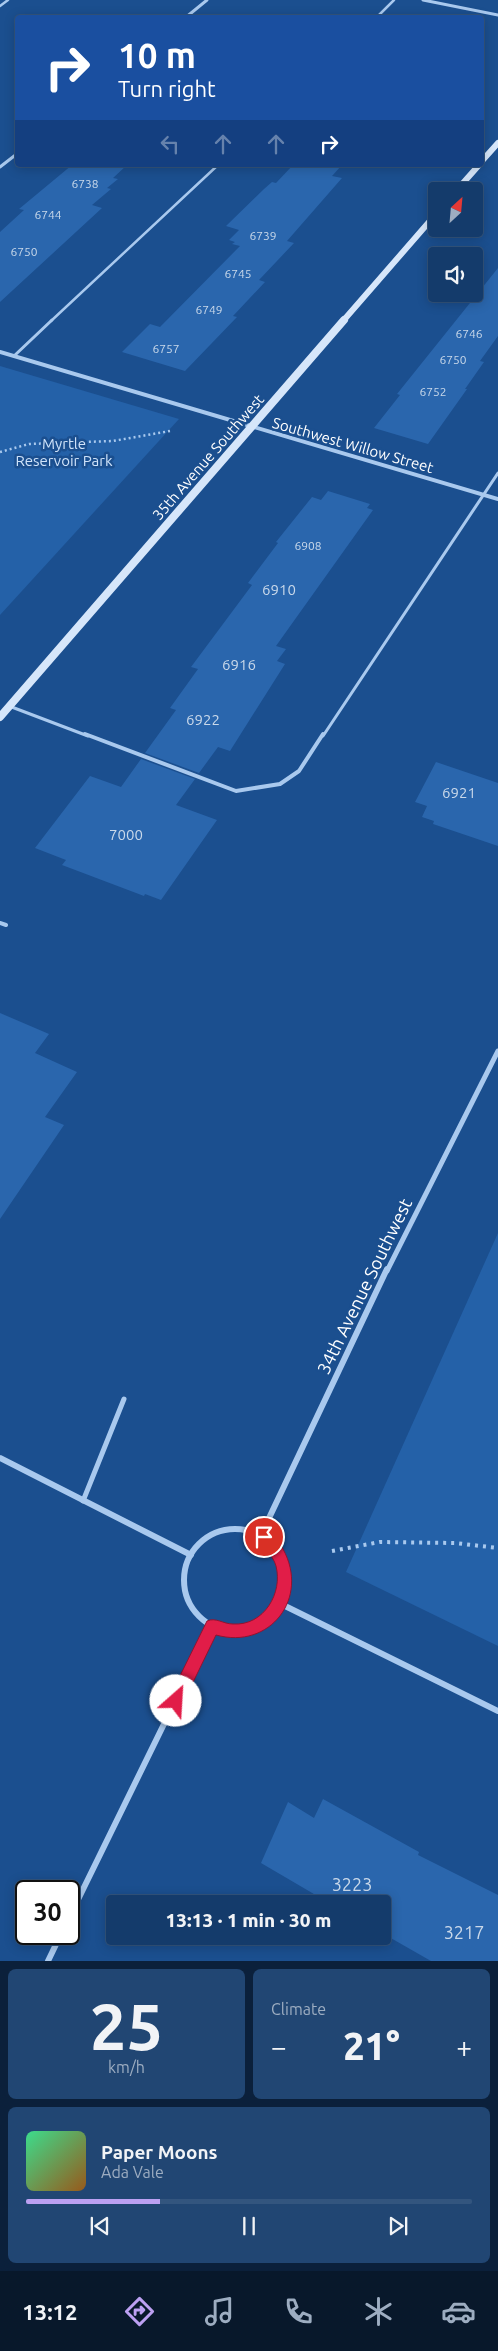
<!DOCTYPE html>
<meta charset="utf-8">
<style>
body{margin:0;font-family:Ubuntu,sans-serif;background:#214673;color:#f1f3f6;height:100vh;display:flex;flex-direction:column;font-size:19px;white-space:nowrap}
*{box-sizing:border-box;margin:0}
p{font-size:16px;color:#9dadc1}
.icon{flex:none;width:28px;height:28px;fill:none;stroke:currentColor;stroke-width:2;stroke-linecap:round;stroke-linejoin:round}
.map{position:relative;height:1961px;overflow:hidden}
.drawer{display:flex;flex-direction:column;gap:8px;padding:8px;background:#0b203b;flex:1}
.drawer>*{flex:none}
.banner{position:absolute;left:15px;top:15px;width:469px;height:152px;border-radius:5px;box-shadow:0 2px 12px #0003,0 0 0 1px #33557e;background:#1a4fa0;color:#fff;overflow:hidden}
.needle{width:32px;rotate:26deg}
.buttons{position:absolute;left:428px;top:182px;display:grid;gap:10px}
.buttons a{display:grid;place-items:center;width:55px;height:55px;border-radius:5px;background:#143b6b;box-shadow:0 2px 12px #0003,0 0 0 1px #33557e;font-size:25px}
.speed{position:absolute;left:15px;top:1880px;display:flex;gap:10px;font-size:25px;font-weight:700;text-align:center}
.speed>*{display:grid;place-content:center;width:65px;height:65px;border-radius:50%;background:#143b6b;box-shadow:0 2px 12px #0003,0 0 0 1px #33557e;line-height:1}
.speed .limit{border:2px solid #111;border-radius:8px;background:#fff;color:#111}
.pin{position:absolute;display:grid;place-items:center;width:42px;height:42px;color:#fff;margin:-21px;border:2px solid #fff;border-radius:50%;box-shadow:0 1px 5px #0007}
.me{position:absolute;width:55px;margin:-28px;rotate:26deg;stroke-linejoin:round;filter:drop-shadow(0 0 4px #0008)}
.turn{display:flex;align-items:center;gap:18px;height:105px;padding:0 20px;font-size:22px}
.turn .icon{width:65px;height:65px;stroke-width:2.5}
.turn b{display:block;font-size:35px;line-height:42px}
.lanes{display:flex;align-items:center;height:48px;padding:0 20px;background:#0003;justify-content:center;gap:25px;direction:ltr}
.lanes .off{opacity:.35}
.big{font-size:38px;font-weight:800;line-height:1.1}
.drawer .tile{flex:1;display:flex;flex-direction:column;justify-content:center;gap:8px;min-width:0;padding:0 18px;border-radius:8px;background:#214673}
.drawer .dial{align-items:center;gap:0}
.dial b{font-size:65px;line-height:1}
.song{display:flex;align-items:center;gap:15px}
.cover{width:60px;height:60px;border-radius:8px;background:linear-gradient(135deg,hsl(150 70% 55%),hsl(30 70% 35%))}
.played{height:5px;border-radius:2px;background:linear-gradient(90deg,#bca0f2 30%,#33557e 30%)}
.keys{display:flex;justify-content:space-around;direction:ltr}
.heat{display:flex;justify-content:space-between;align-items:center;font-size:28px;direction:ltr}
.drawer .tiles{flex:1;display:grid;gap:8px;grid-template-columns:1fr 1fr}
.tile:last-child{grid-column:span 2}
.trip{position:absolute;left:106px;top:1895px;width:285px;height:50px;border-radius:5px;background:#143b6b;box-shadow:0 2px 12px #0003,0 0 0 1px #33557e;font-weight:800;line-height:50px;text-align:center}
.dock{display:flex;height:80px;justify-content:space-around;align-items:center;background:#08182b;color:#9dadc1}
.dock .icon{width:35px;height:35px}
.dock .active{color:#bca0f2}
.dock b{font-size:22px;color:#f1f3f6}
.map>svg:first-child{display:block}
.green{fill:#2461a8}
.building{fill:#2a66ad}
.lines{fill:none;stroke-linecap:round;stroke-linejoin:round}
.path-far1{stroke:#a9c9ee;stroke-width:2.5;stroke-dasharray:2 3;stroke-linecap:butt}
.path{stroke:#a9c9ee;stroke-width:4;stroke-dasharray:3 5;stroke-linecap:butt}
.lane-far3{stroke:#a9c9ee;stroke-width:2.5}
.lane-far2{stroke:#a9c9ee;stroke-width:3}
.lane-far1{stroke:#a9c9ee;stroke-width:4}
.lane{stroke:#a9c9ee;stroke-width:5}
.street-far3{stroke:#a9c9ee;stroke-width:3}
.street-far2{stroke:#a9c9ee;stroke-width:4}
.street-far1{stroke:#a9c9ee;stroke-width:5}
.street{stroke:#a9c9ee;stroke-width:6}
.secondary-far1{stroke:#d6e6fa;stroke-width:6}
.secondary{stroke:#d6e6fa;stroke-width:8}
.route{fill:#e11d48;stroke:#92132f}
.labels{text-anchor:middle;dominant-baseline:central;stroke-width:5;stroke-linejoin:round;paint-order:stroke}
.far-number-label{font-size:12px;fill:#cad9ea}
.far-park-label{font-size:15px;fill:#cfe3fa;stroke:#1b4f8f}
.far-street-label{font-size:15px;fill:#fff;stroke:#1b4f8f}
.number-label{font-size:15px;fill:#cad9ea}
.street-label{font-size:18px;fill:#fff;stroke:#1b4f8f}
.near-number-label{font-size:18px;fill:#cad9ea}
</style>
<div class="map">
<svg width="498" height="1961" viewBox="0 0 498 1961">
<rect width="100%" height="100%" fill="#1b4f8f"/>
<g class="green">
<path d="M0 366 179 419 0 615Z"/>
<path d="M498 1233V1646L346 1572Z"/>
</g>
<g class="building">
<path d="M72 165H127L113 178 118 179 107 188 111 189 92 205 102 208 0 302V232L24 210 19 209Z"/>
<path d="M293 165H342L332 176 342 178 287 241 294 243 259 280 265 282 233 316 237 317 185 371 122 352 150 324 160 327 240 246 232 244 235 242 229 240 239 230 226 226 264 189 272 182 276 183Z"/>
<path d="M498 268V336L480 361 484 362 465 389H467L428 444 374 428 400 395 397 394Z"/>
<path d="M328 491 370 504 367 508 373 510 276 646 286 649 277 661 285 664 230 751 218 747 199 773 145 753 176 710 170 708 198 669 191 667 252 585 248 583 278 543 276 542 312 497 321 500Z"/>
<path d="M141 759 195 779 176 805 217 820 161 900 145 894 144 896 62 865 66 860 35 848 90 776 121 787Z"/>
<path d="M436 762 498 783V846L433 824 434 821 422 817 427 806 415 802Z"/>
<path d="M0 1013 49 1034 35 1053 77 1072 45 1117 64 1125 0 1219Z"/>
<path d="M323 1799 419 1852 418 1855 498 1895V1961H431L382 1933V1904H331L261 1863 288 1802 314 1818Z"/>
</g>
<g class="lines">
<path class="path-far1" d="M0 452 29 444 113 441 170 431"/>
<path class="path" d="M332 1551 380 1542 455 1543 498 1548"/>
<g class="lane-far3">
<path d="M0 6 8 0"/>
<path d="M376 18 394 0"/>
<path d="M51 321 218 165"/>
</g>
<g class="lane-far2">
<path d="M14 356 52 320"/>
<path d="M9 706 88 736"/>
<path d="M323 736 498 473"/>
</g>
<g class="lane-far1">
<path d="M85 734 236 791 280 784 299 771 323 734"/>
<path d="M0 923 6 925"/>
</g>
<path class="lane" d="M83 1501 124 1399"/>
<g class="street-far3">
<path d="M423 0 498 15"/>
<path d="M185 18 207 0"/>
<path d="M0 167 18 153"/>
</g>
<path class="street-far2" d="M0 352 498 499"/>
<path class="street-far1" d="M387 1271 498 1051"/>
<g class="street">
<path d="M0 1458 191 1555"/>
<circle cx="235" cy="1580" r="51"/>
<path d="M261 1535 387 1269"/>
<path d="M279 1603 498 1711"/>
<path d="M69 1918 212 1626"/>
<path d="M48 1961 61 1934"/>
</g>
<g class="secondary-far1">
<path d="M481 162 498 143"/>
<path d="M456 191 479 165"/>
<path d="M343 321 436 214"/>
</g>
<path class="secondary" d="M0 717 344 320"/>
</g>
<path class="route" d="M264 1530C272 1533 279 1541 283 1549 310 1598 270 1650 216 1635L181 1707 176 1709 170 1707 168 1701 170 1696 207 1621C216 1617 223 1624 233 1624 264 1626 283 1593 276 1566 273 1554 261 1548 257 1537L259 1532Z"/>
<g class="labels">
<g class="far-number-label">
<text x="85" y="183">6738</text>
<text x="48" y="214">6744</text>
<text x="263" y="235">6739</text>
<text x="24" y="251">6750</text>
<text x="238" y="273">6745</text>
<text x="209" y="309">6749</text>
<text x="469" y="333">6746</text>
<text x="166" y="348">6757</text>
<text x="453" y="359">6750</text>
<text x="433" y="391">6752</text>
<text x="308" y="545">6908</text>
</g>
<g class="far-park-label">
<text x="64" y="443">Myrtle<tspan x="64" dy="17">Reservoir Park</tspan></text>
</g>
<g class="far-street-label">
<text transform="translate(353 445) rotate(16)">Southwest Willow Street</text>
<text transform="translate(208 457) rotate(-49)">35th Avenue Southwest</text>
</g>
<g class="number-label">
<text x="279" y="589">6910</text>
<text x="239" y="664">6916</text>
<text x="203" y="719">6922</text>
<text x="459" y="792">6921</text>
<text x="126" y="834">7000</text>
</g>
<g class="street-label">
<text transform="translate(364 1286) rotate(-64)">34th Avenue Southwest</text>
</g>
<g class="near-number-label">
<text x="352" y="1884">3223</text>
<text x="464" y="1932">3217</text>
</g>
</g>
</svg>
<div class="buttons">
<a><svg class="needle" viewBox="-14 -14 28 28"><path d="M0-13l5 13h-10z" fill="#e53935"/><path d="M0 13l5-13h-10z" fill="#9dadc1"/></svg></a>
<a><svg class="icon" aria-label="sound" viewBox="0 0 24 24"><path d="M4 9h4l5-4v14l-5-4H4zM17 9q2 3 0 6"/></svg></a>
</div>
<div class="speed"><div class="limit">30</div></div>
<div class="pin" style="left:264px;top:1537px;background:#d93025"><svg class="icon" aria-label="arrive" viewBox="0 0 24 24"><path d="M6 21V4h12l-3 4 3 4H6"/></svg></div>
<svg class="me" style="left:176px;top:1701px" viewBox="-20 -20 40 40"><circle r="19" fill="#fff"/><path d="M0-13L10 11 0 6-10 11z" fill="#e11d48"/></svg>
<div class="trip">13:13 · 1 min · 30 m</div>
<div class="banner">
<div class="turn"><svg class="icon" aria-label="right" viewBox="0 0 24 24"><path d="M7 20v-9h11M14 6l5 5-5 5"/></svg><div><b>10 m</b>Turn right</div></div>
<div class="lanes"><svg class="icon off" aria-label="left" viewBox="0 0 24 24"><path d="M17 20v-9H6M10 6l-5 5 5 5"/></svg><svg class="icon off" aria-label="ahead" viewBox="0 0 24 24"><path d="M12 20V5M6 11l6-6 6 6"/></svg><svg class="icon off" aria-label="ahead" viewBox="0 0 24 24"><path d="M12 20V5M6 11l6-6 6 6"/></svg><svg class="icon" aria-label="right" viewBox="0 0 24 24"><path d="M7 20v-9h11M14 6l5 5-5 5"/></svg></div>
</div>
</div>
<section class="drawer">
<div class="tiles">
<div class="tile dial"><b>25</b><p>km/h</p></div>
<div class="tile"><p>Climate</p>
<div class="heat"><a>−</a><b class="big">21°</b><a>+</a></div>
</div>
<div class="tile">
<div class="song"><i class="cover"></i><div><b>Paper Moons</b><p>Ada Vale</p></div></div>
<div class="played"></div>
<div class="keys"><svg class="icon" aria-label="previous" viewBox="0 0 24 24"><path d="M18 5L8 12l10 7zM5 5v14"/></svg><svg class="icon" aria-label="pause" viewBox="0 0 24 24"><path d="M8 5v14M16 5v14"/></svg><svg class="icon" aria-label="next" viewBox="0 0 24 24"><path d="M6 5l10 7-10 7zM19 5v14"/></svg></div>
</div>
</div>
</section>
<nav class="dock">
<b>13:12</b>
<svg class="icon active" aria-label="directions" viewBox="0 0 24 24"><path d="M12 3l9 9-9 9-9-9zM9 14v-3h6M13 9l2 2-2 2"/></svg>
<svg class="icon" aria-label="music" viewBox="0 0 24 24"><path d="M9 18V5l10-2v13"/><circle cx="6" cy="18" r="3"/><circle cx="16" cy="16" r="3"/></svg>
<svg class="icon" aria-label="phone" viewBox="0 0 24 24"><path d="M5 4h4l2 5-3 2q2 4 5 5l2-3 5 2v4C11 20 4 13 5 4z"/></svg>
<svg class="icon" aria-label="climate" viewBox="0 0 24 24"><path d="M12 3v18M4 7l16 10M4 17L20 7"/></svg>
<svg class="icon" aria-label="car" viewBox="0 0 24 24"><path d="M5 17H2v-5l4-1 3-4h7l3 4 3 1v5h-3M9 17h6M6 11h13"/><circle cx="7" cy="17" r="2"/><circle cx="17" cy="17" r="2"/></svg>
</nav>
